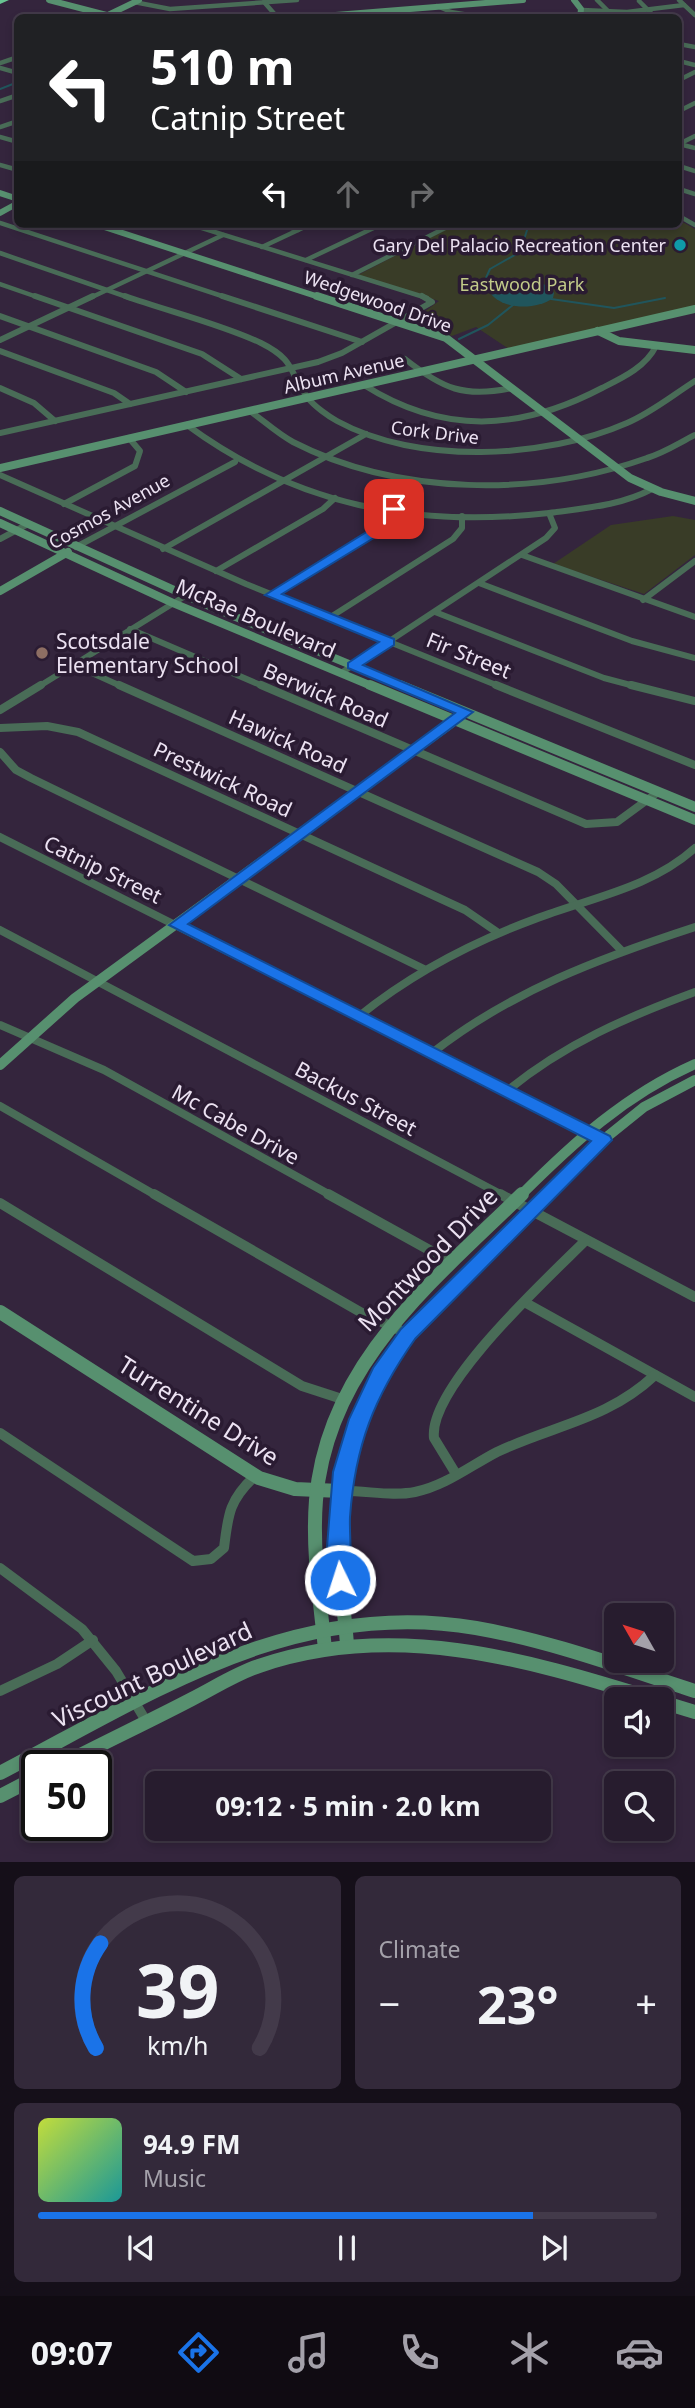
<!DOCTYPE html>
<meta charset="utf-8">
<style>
body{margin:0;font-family:"Noto Sans",sans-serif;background:#33293a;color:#f1f3f6;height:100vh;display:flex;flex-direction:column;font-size:26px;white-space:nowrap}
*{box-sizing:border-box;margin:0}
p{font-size:23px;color:#a4a1aa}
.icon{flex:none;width:38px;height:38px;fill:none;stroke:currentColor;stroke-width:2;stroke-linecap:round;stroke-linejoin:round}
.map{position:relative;height:1862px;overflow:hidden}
.drawer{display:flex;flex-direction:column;gap:14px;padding:14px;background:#150f19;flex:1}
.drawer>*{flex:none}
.hud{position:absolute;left:14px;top:14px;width:668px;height:214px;border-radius:10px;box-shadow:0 4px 10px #0003,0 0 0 2px #433a4a;background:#202124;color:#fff;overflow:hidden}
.needle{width:46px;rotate:309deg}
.tools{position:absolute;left:604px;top:1603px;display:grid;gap:14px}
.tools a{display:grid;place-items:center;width:70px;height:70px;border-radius:10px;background:#271c2e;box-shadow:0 4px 10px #0003,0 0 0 2px #433a4a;font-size:35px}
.speed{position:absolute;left:21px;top:1750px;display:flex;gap:14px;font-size:35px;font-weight:700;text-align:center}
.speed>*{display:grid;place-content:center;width:91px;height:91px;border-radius:50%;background:#271c2e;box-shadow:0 4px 10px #0003,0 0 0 2px #433a4a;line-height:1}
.speed .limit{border:4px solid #111;border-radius:10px;background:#fff;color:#111}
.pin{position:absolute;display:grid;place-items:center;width:60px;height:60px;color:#fff;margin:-30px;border-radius:14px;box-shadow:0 4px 10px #0006}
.me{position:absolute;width:77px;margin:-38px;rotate:356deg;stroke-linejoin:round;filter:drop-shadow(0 0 5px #0008)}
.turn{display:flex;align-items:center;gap:24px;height:147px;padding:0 21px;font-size:32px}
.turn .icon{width:91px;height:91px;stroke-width:2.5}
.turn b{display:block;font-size:49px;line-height:60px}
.lanes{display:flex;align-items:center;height:66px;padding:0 21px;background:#0003;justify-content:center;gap:35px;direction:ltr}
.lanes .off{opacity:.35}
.big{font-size:52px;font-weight:700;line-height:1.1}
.drawer .tile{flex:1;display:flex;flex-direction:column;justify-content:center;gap:10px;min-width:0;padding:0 24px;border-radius:10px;background:#33293a}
.drawer .dial{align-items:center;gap:0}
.dial svg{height:182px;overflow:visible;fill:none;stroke:#433a4a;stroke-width:7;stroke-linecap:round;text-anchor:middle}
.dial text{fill:#f1f3f6;stroke:none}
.song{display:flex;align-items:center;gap:21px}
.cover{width:84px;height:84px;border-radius:10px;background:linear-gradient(135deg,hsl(70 70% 55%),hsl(180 70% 35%))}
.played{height:7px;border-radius:4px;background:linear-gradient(90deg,#1a73e8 80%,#433a4a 80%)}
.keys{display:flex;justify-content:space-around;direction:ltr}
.heat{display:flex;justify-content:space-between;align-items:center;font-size:38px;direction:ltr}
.drawer .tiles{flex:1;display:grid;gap:14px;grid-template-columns:1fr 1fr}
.tile:last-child{grid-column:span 2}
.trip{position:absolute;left:145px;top:1771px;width:406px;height:70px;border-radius:10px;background:#271c2e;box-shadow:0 4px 10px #0003,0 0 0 2px #433a4a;font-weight:700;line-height:70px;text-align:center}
.dock{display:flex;height:112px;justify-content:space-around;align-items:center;background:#100b12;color:#a4a1aa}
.dock .icon{width:49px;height:49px}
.dock .current{color:#1a73e8}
.dock b{font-size:32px;color:#f1f3f6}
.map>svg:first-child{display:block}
.green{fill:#393c27}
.water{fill:#20555c}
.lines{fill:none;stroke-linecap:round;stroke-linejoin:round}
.stream{stroke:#20555c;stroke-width:2}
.street-far3{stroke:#496c57;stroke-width:4.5}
.street-far2{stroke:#496c57;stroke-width:6}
.street-far1{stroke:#496c57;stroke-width:8}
.street{stroke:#496c57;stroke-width:10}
.secondary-far3{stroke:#57906f;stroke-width:6}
.secondary-far2{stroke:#57906f;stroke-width:8}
.secondary-far1{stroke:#57906f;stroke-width:10}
.secondary{stroke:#57906f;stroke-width:14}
.highway{fill:#68c491;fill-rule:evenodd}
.route{fill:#1a73e8;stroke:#114b97;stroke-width:2}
.culture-dot{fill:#0f9aa8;stroke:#2a1b32;stroke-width:2.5}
.education-dot{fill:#8d6e63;stroke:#2a1b32;stroke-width:2.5}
.labels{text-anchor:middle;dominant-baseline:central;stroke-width:7;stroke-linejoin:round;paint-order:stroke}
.far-poi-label{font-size:18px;fill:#ece2f2;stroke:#2a1b32;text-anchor:end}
.far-park-label{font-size:18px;fill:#c2cb89;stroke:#2a1b32}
.far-street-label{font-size:18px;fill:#ece2f2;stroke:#2a1b32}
.street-label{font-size:21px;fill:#ece2f2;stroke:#2a1b32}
.poi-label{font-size:21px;fill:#ece2f2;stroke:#2a1b32;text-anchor:start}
.near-street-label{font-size:24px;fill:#ece2f2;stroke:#2a1b32}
</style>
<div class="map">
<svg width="695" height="1862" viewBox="0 0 695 1862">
<rect width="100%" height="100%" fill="#34253d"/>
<g class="green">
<path d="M679 220 695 229V307L509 349 476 327 452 336 432 327 446 319 424 312 439 301 358 275 456 224H679Z"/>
<path d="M673 516 695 520V555L644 594 553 564 611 525Z"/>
</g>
<path class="water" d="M520 280 547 285 554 293 553 298C537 310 504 310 491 294L497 285Z"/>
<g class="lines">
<g class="stream">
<path d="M0 89 18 82"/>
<path d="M497 285 485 280 490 269 520 252 529 224"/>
<path d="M551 299 614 308 665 298"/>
<path d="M459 339 488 325 513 305"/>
</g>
<g class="street-far3">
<path d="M597 0 615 18"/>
<path d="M679 0 695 15"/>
<path d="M639 1 656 18"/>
<path d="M134 2 170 9 297 0"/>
<path d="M264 2 278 18"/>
<path d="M437 6 451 12 487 18"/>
<path d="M582 10 627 12 684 5"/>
<path d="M199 18H219"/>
<path d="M679 44 695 47"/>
<path d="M679 61 695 65"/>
<path d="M0 63 18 57"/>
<path d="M0 68 18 73"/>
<path d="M679 80 695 72"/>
<path d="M0 101 18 95"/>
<path d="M679 111 695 103"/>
<path d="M0 127 18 121"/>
<path d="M0 137 18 142"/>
<path d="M679 144 695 136"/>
<path d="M679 144 695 148"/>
<path d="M0 165 18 170"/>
<path d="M679 166 695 171"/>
<path d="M679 189 695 194"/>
<path d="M679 216 695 225"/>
<path d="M0 223 228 298"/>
<path d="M189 224 427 298"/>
<path d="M279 224 298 230"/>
<path d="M262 247 311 224"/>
<path d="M0 253 130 298"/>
<path d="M306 260 382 224"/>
<path d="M352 275 453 224"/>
<path d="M0 284 40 298"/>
<path d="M90 298 223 235"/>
</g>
<g class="street-far2">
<path d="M35 296 202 354 241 379"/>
<path d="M125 296C167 311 221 324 261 343 297 361 288 372 308 398 314 406 328 416 337 421 417 465 545 459 627 423 651 413 673 395 695 381"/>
<path d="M222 296 362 342"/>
<path d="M0 316 156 372 186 392"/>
<path d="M0 340 93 296"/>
<path d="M0 351 114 393 130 404"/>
<path d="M405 359C443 389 464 398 512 388"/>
<path d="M364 385C443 435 520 431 602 388 622 378 646 367 656 346"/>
<path d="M0 388 34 403 55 421"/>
<path d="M250 411C264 421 278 434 293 442 398 496 537 497 647 458 664 453 679 443 695 435"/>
<path d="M187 425C297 506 415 528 549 513 584 508 620 506 652 489"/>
<path d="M0 433 318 362 342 353 432 302 422 296"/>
<path d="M0 475 246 584 501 687"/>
<path d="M64 504 135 466 140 451 129 438"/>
<path d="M0 539 28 524"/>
<path d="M76 547 235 462"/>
<path d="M163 549 366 434"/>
<path d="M522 555 695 617"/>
<path d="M216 571 323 509 335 498"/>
<path d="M479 583 632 641 695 658"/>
<path d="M272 595 372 533 394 509"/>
<path d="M643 600 695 561"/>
<path d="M435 612 604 678 638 687"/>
<path d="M329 618 453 539 462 528V516"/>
<path d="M130 629 265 687"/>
<path d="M72 664 123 687"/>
<path d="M341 673 546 538 555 528 549 513"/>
<path d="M38 687 185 596"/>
</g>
<g class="street-far1">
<path d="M119 685 538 872 556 884 622 951"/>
<path d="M261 685 586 824 617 822 658 792"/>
<path d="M496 685 695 765"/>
<path d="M631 685 695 701"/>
<path d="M0 710 41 685"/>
<path d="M0 728 47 726 78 732 465 910 497 932"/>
<path d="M0 752 16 770 31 778 424 969"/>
<path d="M0 837 603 1140"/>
<path d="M0 930 504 1196"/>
<path d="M358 1017C412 973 470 943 535 919 590 898 651 888 695 848"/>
<path d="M0 1025 104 1070 332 1196"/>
<path d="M432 1053C511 991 600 958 695 927"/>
<path d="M507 1091C564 1044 627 1017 695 992"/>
<path d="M0 1106 157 1196"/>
</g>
<g class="street">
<path d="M154 1194 362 1313 408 1334"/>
<path d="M328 1194 451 1262"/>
<path d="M500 1194 695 1297"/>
<path d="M0 1203 302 1386 342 1399"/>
<path d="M526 1303 695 1397"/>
<path d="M0 1433 193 1561 211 1559 224 1548C228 1515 229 1500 255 1476"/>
<path d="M456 1474 434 1438C428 1387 550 1276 586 1240"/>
<path d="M340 1491C365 1490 391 1497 415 1492 445 1486 470 1466 497 1452 554 1425 607 1420 655 1375"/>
<path d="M0 1568 82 1629 116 1671 146 1721"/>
<path d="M0 1691 57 1664 93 1640"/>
</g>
<g class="secondary-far3">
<path d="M49 0 118 18"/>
<path d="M574 0 581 9 580 18"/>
<path d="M108 15 139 0"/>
<path d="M298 18 523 0"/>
<path d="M0 193 18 199"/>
<path d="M0 213 18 203"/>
<path d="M95 224 322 298"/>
</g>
<g class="secondary-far2">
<path d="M317 296 446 338 630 478 661 492 695 501"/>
<path d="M598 331 619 341 695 350"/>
<path d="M0 468 695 309"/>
<path d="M0 511 207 605 404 687"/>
<path d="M0 523 173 603 374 687"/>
<path d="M0 591 68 552"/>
</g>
<g class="secondary-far1">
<path d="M370 685 695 820"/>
<path d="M400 685 695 807"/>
<path d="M0 1065 75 998 458 718"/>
<path d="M520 1196C573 1143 625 1095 695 1064"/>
<path d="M547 1196 603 1140 644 1107 695 1080"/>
</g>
<g class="secondary">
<path d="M0 1312 259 1478 295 1489 340 1491"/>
<path d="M347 1645C345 1613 339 1581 338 1549 337 1469 360 1397 408 1334L549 1194"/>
<path d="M325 1649C320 1600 312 1550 316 1500 327 1365 432 1282 522 1194"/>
<path d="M662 1702 695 1712"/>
<path d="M59 1766C103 1743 148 1722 192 1699 214 1688 235 1674 259 1666 393 1620 525 1659 654 1699"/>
<path d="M0 1773C153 1693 295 1597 476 1628 551 1641 623 1668 695 1691"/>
<path d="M0 1796 37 1777"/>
</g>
<path class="highway" d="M0 0H9L0 4Z"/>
</g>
<path class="route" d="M390 507 400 509 377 536 282 594 394 639V645L363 665 473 712 188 924 610 1136 612 1140 415 1339C374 1397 355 1446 350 1517 349 1535 354 1573 347 1587L340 1589 332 1587 327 1547 333 1472 349 1419 373 1368 401 1329 591 1141 169 925 455 713 348 668V663L379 642 265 595 368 531Z"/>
<circle class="culture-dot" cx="680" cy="245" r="7"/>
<circle class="education-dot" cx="42" cy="653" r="7"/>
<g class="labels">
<g class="far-poi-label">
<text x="666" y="245">Gary Del Palacio Recreation Center</text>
</g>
<g class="far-park-label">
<text x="522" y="284">Eastwood Park</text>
</g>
<g class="far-street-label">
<text transform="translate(378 301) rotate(19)">Wedgewood Drive</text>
<text transform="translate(344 373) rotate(-13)">Album Avenue</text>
<text transform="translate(435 432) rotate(7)">Cork Drive</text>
<text transform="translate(109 511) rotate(-29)">Cosmos Avenue</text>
</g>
<g class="street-label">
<text transform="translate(256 618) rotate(23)">McRae Boulevard</text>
<text transform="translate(469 655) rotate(22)">Fir Street</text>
<text transform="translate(326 695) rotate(23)">Berwick Road</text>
<text transform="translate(288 741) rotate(24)">Hawick Road</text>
<text transform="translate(223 779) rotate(25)">Prestwick Road</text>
<text transform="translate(103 869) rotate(26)">Catnip Street</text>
<text transform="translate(356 1098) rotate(28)">Backus Street</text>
<text transform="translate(236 1124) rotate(29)">Mc Cabe Drive</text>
</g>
<g class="poi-label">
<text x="56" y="641">Scotsdale<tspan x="56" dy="24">Elementary School</tspan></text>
</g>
<g class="near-street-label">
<text transform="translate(427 1259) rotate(-46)">Montwood Drive</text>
<text transform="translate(199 1410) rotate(32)">Turrentine Drive</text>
<text transform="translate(152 1674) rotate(-25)">Viscount Boulevard</text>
</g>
</g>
</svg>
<div class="tools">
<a><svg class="needle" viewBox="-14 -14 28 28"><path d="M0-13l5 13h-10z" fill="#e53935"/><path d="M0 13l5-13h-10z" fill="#a4a1aa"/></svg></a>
<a><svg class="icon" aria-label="sound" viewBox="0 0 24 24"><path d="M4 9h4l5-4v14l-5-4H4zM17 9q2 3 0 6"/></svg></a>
<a><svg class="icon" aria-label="search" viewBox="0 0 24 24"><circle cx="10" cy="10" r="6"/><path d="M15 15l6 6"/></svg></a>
</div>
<div class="speed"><div class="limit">50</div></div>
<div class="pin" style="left:394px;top:509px;background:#d93025"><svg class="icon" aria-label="arrive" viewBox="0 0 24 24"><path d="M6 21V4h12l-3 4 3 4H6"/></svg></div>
<svg class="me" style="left:340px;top:1580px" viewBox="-20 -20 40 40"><circle r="17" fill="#1a73e8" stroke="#fff" stroke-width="3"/><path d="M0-11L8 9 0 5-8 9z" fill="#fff"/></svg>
<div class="trip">09:12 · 5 min · 2.0 km</div>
<div class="hud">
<div class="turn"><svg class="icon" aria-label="left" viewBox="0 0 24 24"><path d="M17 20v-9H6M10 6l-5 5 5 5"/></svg><div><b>510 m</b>Catnip Street</div></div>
<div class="lanes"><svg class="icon" aria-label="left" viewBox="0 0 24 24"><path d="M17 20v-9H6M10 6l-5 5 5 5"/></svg><svg class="icon off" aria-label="ahead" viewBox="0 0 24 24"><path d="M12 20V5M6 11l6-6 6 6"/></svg><svg class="icon off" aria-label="right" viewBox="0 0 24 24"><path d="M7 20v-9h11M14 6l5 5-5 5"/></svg></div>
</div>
</div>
<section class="drawer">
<div class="tiles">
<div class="tile dial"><svg viewBox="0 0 100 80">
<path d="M14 69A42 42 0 1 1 86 69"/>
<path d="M14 69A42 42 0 0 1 16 23" stroke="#1a73e8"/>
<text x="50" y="56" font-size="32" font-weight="700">39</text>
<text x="50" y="72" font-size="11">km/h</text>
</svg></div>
<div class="tile"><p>Climate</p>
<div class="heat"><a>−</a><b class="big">23°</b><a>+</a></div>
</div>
<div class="tile">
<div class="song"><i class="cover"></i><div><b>94.9 FM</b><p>Music</p></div></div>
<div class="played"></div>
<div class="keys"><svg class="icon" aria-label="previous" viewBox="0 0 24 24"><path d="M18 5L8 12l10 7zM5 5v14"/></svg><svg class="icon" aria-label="pause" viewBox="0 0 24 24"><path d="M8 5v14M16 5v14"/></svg><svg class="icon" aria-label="next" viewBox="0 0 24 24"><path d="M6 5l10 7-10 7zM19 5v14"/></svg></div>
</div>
</div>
</section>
<nav class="dock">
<b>09:07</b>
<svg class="icon current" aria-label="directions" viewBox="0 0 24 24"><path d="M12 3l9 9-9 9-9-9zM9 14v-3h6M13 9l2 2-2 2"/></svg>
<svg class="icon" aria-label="music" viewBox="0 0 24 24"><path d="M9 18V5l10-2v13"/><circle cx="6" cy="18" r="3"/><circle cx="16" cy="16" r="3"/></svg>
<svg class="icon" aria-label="phone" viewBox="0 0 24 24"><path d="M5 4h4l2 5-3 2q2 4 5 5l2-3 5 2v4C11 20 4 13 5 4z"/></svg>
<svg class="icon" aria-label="climate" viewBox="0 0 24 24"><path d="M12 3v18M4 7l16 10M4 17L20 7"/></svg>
<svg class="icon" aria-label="car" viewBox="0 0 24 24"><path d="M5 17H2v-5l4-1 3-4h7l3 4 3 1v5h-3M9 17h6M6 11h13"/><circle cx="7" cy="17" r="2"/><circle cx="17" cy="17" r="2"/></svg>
</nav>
